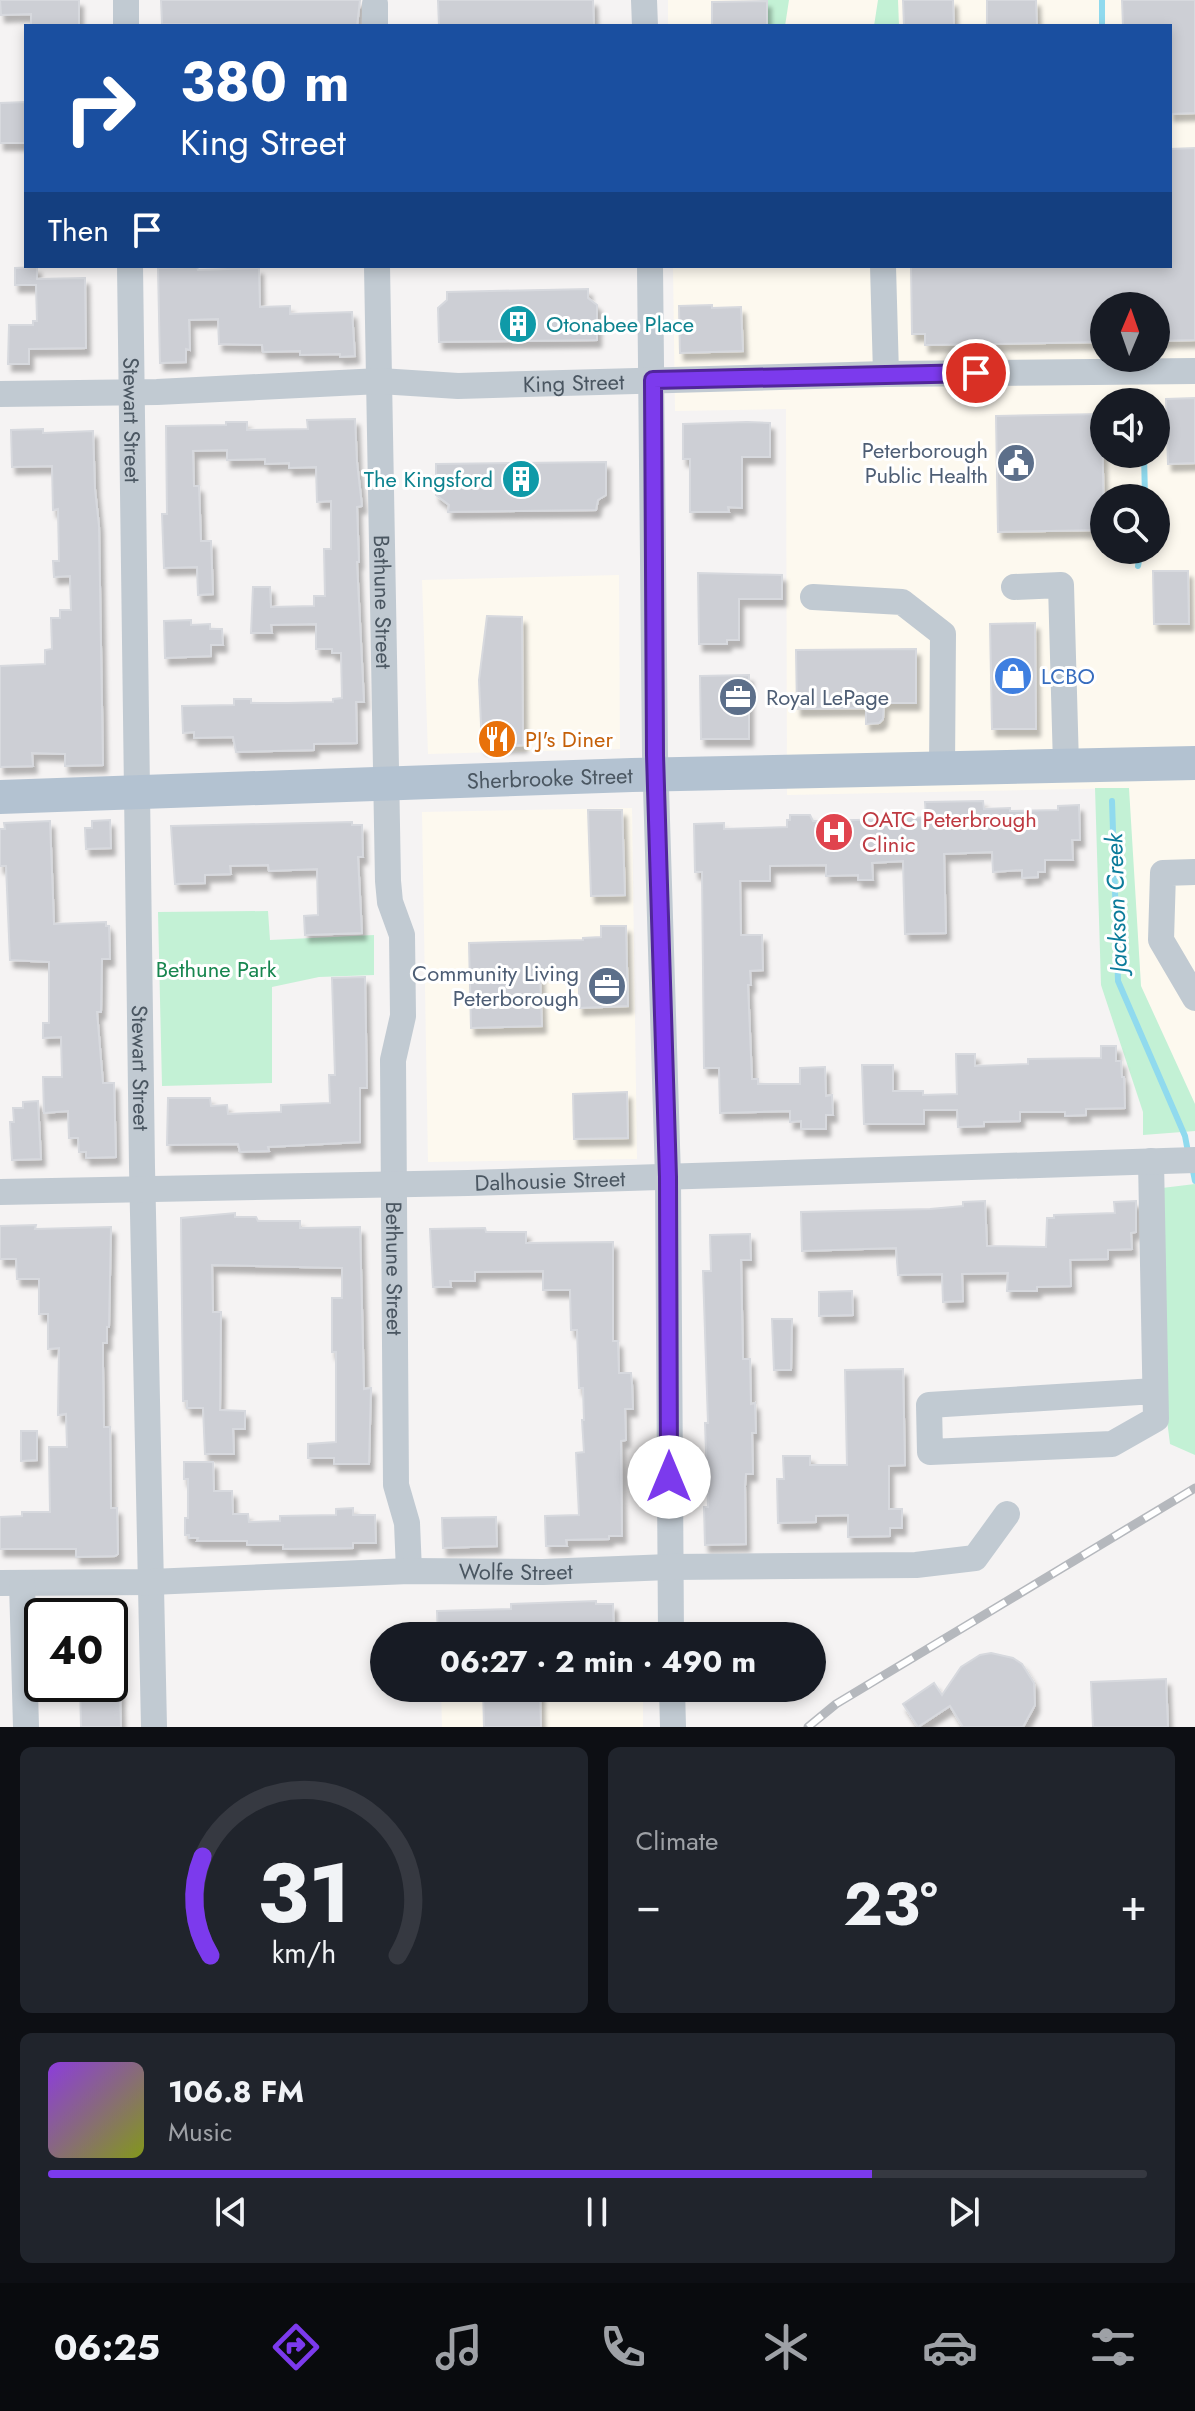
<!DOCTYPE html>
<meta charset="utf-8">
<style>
body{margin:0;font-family:Jost,sans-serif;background:#20242c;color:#f1f3f6;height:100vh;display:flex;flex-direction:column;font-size:30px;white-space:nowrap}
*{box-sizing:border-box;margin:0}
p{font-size:26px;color:#9ea1a6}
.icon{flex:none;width:44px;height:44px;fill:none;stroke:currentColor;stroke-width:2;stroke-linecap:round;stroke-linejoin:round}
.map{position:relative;height:1727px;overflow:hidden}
.panel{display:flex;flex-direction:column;gap:20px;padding:20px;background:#0d0f14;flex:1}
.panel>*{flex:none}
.guide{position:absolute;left:24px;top:24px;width:1148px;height:244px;border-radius:0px;box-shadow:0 4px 12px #0003;background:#1a4fa0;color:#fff;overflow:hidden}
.needle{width:52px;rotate:2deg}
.fabs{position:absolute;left:1090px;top:292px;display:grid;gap:16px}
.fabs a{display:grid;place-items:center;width:80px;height:80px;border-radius:50%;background:#171b24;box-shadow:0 4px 12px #0003;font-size:40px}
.speed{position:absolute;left:24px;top:1598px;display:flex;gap:16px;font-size:40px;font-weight:700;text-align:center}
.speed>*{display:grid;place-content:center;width:104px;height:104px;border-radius:50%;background:#171b24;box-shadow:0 4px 12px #0003;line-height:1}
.speed .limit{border:4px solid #111;border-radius:12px;background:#fff;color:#111}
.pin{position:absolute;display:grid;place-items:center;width:68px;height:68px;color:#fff;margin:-34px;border:4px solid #fff;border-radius:50%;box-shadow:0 2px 8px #0007}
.me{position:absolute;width:88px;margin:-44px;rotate:0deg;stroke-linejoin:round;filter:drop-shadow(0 0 6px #0008)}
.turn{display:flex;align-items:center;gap:28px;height:168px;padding:0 24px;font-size:36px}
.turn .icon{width:104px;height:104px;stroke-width:2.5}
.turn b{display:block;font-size:56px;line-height:68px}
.then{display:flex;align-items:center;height:76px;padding:0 24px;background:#0003;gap:16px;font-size:30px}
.big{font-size:60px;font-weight:700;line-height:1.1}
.panel .widget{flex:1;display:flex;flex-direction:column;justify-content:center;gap:12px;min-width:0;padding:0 28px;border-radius:12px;background:#20242c}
.panel .dial{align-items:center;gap:0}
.dial svg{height:208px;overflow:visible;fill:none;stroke:#363941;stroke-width:7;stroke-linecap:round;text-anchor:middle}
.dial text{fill:#f1f3f6;stroke:none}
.song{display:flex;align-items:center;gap:24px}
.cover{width:96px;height:96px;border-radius:12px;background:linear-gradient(135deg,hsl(270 70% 55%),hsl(70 70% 35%))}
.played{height:8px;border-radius:4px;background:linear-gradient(90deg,#7c3aed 75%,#363941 75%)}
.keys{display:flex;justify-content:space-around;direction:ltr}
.heat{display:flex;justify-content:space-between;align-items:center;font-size:44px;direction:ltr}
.panel .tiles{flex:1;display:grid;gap:20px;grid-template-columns:1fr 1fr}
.widget:last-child{grid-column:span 2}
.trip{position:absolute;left:370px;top:1622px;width:456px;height:80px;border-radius:40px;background:#171b24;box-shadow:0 4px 12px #0003;font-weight:700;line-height:80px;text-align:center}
.menu{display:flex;height:128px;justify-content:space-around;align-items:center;background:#090b0e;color:#9ea1a6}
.menu .icon{width:56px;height:56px}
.menu .current{color:#7c3aed}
.menu b{font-size:36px;color:#f1f3f6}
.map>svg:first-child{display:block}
.commercial{fill:#fdf9ef;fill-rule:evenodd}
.green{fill:#c3f1d5}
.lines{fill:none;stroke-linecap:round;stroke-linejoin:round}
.stream{stroke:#90daee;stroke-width:6}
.building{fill:#cdcfd5;stroke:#d7d9de;stroke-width:2;filter:url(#shadow)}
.minor{stroke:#c1cad2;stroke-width:26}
.major{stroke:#b3c2d1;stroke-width:34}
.rail-casing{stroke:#b5b8bd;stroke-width:9}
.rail{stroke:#fff;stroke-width:6;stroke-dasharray:18;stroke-linecap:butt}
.route-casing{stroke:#51269a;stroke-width:20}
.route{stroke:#7c3aed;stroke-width:14}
.labels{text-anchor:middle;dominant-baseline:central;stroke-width:6;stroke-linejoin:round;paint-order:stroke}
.culture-label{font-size:22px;fill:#0d838f;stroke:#fff;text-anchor:start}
.street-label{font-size:22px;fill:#4a5661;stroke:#fff}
.service-label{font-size:22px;fill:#4e5e75;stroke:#fff;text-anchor:end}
.shop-label{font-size:22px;fill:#366cbe;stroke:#fff;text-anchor:start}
.food-label{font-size:22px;fill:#c56008;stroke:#fff;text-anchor:start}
.health-label{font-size:22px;fill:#be3a42;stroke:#fff;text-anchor:start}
.park-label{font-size:22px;fill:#17864f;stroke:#fff}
.water-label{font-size:24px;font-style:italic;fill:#0c7c9b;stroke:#fff}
</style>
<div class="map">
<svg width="1195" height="1727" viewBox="0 0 1195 1727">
<defs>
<filter id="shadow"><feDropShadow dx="4" dy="7" stdDeviation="2" flood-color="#0004"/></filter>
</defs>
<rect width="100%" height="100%" fill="#f5f3f3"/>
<g class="commercial">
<path d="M668 0H1195V1104L1141 986 1128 788 787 795 786 409 675 411 673 266H1170V26H668ZM1104 306H1156V358H1104ZM1104 402H1156V454H1104ZM1104 498H1156V550H1104Z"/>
<path d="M619 575 620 749 428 754 422 580Z"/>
<path d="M632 808 637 1159 428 1162 422 812Z"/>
<path d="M441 1688H543L544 1695 643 1696V1727H442Z"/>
</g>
<g class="green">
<path d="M758 0H789L785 26H767V1Z"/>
<path d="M878 0H898L899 26H874Z"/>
<path d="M1095 788H1129L1141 986 1195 1104V1131L1143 1135V1112L1101 985Z"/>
<path d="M268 911 270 940 374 935V975L319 977 272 987V1083L162 1086 158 912Z"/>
<path d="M1195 1184V1455L1170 1444 1165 1404 1162 1188Z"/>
</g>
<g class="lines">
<g class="stream">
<path d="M1102 26V0"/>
<path d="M1144 454 1145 498"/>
<path d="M1138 566 1141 550"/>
<path d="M1112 801 1118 981 1185 1136 1188 1152"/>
<path d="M1192 1166 1195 1181"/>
</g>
</g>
<g class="building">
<path d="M0 0H79V26H31V14L1 15Z"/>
<path d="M161 0H360L357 26 162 24Z"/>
<path d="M438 0H593L594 26H439Z"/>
<path d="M903 0H953L954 26H904Z"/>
<path d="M987 0H1036L1037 26H987Z"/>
<path d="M1122 0H1195V113L1170 114V26H1123Z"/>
<path d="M767 1V26H712V2Z"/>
<path d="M26 102V143H0V103Z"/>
<path d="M1195 148V340L1156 341V306H1104V342L925 345V334H912L911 266H1170V149Z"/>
<path d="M37 267V279L85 278 86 348 29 349V364H8L9 325H33V321H37L36 285H15V268Z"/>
<path d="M197 267 198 270 259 268 260 307 290 306V314L352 312 355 356 340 357V354L300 355V351L263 352 262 345 219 344 218 319 189 320 190 350 186 349V362L160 363 158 268Z"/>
<path d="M588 289V298L597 305V340L439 342 438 308 447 300V292Z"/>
<path d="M712 305V308L741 307 743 351 680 353 679 306Z"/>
<path d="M1195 398V463L1168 464 1166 399Z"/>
<path d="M1102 414 1104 530 998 532 996 416Z"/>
<path d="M355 419 357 462 362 506 357 507 359 562H357L364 702H356L357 743 314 744V750L236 752 233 737 194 738V732L183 733 182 706 234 705V699H251V703H288L333 702V699L342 698 341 653H332V649H316V624L271 625 272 633H251L253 587H270L271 607 314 606V596H325L324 549H331V501L317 502 316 467 289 468V463L265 464V459L227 460V450L193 451 194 486H199L201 541H211L213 594 198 595 197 567 164 568 162 514H167L166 426 226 425V422H247V430L308 429 307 420Z"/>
<path d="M747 422 770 423V457H742V508L728 507 729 512H690V459H683V424Z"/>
<path d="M43 429V433L93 431 95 489 99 526 103 765 65 766V754L32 753 33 766 0 767V666L45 664V650L52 649 51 618H60V610H71L70 576 54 577 53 561H59L58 509 53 510 52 466 12 467 11 430Z"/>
<path d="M606 462V495L598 500 596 510 448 512 449 505 436 495V464Z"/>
<path d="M1153 571H1188L1189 624H1154Z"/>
<path d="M698 573 782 575V599H739V640H727V644H699Z"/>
<path d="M487 616 522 617 523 745 482 747 479 680Z"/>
<path d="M191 620V625L210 624V629H222L223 645H211V656L165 658 164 621Z"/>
<path d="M1035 623 1036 729H992L990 624Z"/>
<path d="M916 649V703H884L883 719 879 723 866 724V708L797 709 796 650Z"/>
<path d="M749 675V739H701L700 676Z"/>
<path d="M983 801 984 809 1010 808V811L1058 810V806L1079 805 1080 840H1072L1073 860H1045V872H1038V877L1022 878V870L993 872 992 852 944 854 946 933 905 934 903 861 872 863 873 880H858V875L826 876V865L770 866V881H740L741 935H762L763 970 750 971 751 985H748L752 1079H758V1084H800V1068L825 1067 826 1096 832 1095 833 1115H826V1129H801V1121L790 1122V1111L720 1113 719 1068H704L702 872H695L694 824 724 823V829L787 827V820H790V815H810L813 821 898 819 926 817 925 802Z"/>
<path d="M588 810H622L625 895 591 896Z"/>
<path d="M110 820 111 848 86 849 85 828H92V821Z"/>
<path d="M50 821 54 924 106 922V926H109L110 959H102L101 1012H97L103 1083H114L116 1157 86 1158V1152H79L78 1138H69L68 1111 44 1113 43 1077H62L61 1037 43 1038V1023H49V962L10 960 6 866H0V829H5L4 823Z"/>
<path d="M352 822V825H362L363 857H358L362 933 305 935 304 916 318 915 317 869 269 871 268 865 230 866 231 874 205 875V883L175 884 171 826Z"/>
<path d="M601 926H626L628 1006 579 1008V972H540L542 1026 471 1028 469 943 583 940V938L601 937Z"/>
<path d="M365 977 367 1088H360V1142L268 1147 269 1151 240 1152 238 1144 167 1145 168 1098H210L211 1106 227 1105 228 1114 281 1112V1105L330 1103 329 1075H335L332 978Z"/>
<path d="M1101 1046H1116V1061H1121L1122 1077H1124L1125 1108 1086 1109V1115L1065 1116V1112H1020V1121L984 1122V1126L958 1127 957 1110H924V1124H864L862 1065H893V1091H923V1095L957 1094 956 1054H975V1066L1028 1064V1059L1101 1058Z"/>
<path d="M627 1092 628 1138 574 1139 573 1094Z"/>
<path d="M38 1101 41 1159 12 1160 10 1122H14L13 1108H23V1102Z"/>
<path d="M985 1201 987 1246 1046 1247 1047 1218H1054V1215L1115 1213 1114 1202 1136 1201V1232L1131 1233 1132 1249 1108 1250V1259L1070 1260 1071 1286 1037 1287V1291H1007L1008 1273 962 1274 963 1301 943 1302 942 1274 898 1275 896 1248 802 1251 801 1212 930 1209 963 1206V1202Z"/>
<path d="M235 1213V1217H256L258 1221H300V1228L360 1227 364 1389 371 1388 369 1464H334V1458H308V1444L336 1442V1352H332V1298H342V1268L212 1265 213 1312H221L220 1410 245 1411V1429H233L234 1454H205L203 1408H187V1401H183L181 1218Z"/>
<path d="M36 1225 35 1229 111 1227 109 1327H107V1343H103V1367L104 1427H110L111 1508H117L118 1554 115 1556 76 1557V1549H0V1517L22 1516V1512H50L49 1447H67L66 1414 58 1415 59 1348 48 1349V1314H39V1279H17L16 1259H0V1226Z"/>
<path d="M485 1228 486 1232H526V1243L613 1242V1341H618L619 1373H631L632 1384 633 1409H625L626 1440 621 1441 622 1536H609V1539L566 1540 567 1546H546L545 1516 579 1515 576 1453 584 1452 582 1420H584L583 1388H579L577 1330H571L570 1290H543V1271L475 1272V1281H450L451 1287H433L430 1229Z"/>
<path d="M750 1234 751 1260H741L743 1359H750L751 1404 755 1403 756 1433H752L753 1474H746L745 1486 746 1544 705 1545 704 1507H708L705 1423H708L703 1271H711L710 1235Z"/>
<path d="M852 1291 853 1315 819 1316V1292Z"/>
<path d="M772 1319H792L791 1370H774Z"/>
<path d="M903 1369 905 1465 889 1466V1509H902V1528H890V1536L848 1537V1515L816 1516V1522L778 1523 777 1479H784L783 1456H810V1465H847L845 1370Z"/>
<path d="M21 1431H37V1460L21 1461Z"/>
<path d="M184 1462H213L214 1491H232L233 1514H248L249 1522 280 1521V1516L336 1515V1509L353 1508V1515H375L376 1543H353V1548L283 1549V1545H247V1541H197L198 1538H189V1535H185V1518H188V1479H184Z"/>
<path d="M496 1517 497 1546 443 1548 442 1518Z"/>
<path d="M596 1601V1604H613L614 1636H577L576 1623 540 1624 541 1636H438L437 1611 511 1609V1604Z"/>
<path d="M991 1653 1013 1658 1022 1664 1034 1683 1035 1705 1023 1727H963L950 1706 918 1727 903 1704 934 1683 942 1695 961 1667 980 1655Z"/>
<path d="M1166 1679 1168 1727H1093L1091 1682Z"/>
<path d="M80 1684H113V1690H120L121 1727H81Z"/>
<path d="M483 1688H540L541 1727H484Z"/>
</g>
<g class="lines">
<g class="minor">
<path d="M126 0V26"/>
<path d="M644 0 645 26"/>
<path d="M375 26V4"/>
<path id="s1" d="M130 266 142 1167 154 1727"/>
<path id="s2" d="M377 266 388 881 390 902 402 935 403 1016 393 1060 396 1485 407 1523 409 1571"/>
<path d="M650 266 655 755 668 1177 671 1636"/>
<path d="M883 266 886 374"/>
<path id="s3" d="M0 394 157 392 380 381 458 386 886 374 1195 371"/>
<path d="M1014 587 1061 585 1066 765"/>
<path d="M813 597 902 602 943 634 942 769"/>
<path d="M1195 872 1163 873 1161 940 1195 998"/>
<path d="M1151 1161 1156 1419 1112 1444 930 1452 929 1405 1155 1391"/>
<path id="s4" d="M0 1192 468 1183 1195 1160"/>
<path id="s5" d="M0 1583 151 1582 409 1571 543 1572 669 1567 916 1565 975 1558 1007 1514"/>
<path d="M22 1583 26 1727"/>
<path d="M672 1688 673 1727"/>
</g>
<path class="major" id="s6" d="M0 797 632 775 1195 763"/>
<defs>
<path id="rail" d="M808 1727 836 1704 1195 1488"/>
</defs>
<use href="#rail" class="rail-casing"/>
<use href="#rail" class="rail"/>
</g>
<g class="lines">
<defs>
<path id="route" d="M669 1477 668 1177 655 755 653 380 976 373"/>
</defs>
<use href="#route" class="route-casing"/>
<use href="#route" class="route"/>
</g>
<defs>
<symbol id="building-disc" viewBox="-11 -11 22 22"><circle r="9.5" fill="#0f9aa8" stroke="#fff"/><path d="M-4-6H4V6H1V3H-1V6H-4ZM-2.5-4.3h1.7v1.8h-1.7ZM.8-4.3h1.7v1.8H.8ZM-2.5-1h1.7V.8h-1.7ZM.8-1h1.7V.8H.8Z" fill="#fff"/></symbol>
<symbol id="civic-disc" viewBox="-11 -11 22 22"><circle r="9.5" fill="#5c6f8a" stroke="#fff"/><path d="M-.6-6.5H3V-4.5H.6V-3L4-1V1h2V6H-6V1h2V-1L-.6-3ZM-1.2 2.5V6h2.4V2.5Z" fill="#fff"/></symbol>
<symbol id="shop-disc" viewBox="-11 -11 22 22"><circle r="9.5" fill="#3f7fe0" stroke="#fff"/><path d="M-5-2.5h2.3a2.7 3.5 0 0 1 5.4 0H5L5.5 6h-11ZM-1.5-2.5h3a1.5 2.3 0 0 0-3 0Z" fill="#fff"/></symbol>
<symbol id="office-disc" viewBox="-11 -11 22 22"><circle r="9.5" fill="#5c6f8a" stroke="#fff"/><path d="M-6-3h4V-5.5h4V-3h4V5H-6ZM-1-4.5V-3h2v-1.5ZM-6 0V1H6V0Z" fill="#fff"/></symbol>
<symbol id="restaurant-disc" viewBox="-11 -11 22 22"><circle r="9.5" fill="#e8710a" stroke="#fff"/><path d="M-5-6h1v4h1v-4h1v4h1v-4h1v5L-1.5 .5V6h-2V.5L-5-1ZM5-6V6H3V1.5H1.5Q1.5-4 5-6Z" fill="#fff"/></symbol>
<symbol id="hospital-disc" viewBox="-11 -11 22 22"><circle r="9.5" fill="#e0444e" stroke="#fff"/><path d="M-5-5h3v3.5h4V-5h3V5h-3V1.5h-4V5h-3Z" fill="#fff"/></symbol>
</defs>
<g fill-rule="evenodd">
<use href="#building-disc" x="496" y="302" width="44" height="44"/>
<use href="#civic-disc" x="994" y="441" width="44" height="44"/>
<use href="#building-disc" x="499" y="457" width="44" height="44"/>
<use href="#shop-disc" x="991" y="654" width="44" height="44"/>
<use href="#office-disc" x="716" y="675" width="44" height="44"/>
<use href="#restaurant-disc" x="475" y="717" width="44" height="44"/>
<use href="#hospital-disc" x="812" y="810" width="44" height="44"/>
<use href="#office-disc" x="585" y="964" width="44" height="44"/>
</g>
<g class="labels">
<g class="culture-label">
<text x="546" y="324">Otonabee Place</text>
<text x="493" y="479" text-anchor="end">The Kingsford</text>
</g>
<g class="street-label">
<text stroke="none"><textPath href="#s3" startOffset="574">King Street</textPath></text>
<text stroke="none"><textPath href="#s1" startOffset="154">Stewart Street</textPath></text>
<text stroke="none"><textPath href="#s2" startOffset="336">Bethune Street</textPath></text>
<text stroke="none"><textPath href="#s6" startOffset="550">Sherbrooke Street</textPath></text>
<text stroke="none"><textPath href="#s1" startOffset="802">Stewart Street</textPath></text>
<text stroke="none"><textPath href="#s4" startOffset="550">Dalhousie Street</textPath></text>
<text stroke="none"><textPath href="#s2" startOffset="1006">Bethune Street</textPath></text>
<text stroke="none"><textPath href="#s5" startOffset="516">Wolfe Street</textPath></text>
</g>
<g class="service-label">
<text x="988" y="450">Peterborough<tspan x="988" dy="25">Public Health</tspan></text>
<text x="766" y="697" text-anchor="start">Royal LePage</text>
<text x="579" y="973">Community Living<tspan x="579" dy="25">Peterborough</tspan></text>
</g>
<g class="shop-label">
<text x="1041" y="676">LCBO</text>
</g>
<g class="food-label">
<text x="525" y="739">PJ's Diner</text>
</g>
<g class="health-label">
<text x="862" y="819">OATC Peterbrough<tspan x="862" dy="25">Clinic</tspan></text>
</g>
<g class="park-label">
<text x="216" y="969">Bethune Park</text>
</g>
<g class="water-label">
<text transform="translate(1116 903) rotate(-92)">Jackson Creek</text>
</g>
</g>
</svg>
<div class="fabs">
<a><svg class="needle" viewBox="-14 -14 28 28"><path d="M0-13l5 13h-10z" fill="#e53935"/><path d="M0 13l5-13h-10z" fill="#9ea1a6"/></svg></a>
<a><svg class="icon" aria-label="sound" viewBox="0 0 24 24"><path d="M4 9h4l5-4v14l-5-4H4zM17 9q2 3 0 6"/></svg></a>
<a><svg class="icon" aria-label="search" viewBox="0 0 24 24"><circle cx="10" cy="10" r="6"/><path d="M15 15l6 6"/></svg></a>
</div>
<div class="speed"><div class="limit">40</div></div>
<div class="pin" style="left:976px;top:373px;background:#d93025"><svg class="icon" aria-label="arrive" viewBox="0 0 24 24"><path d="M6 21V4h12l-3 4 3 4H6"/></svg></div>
<svg class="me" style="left:669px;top:1477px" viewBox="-20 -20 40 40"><circle r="19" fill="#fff"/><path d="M0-13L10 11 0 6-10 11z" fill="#7c3aed"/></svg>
<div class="trip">06:27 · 2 min · 490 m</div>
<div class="guide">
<div class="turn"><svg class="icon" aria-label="right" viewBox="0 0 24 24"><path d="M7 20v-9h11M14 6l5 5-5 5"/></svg><div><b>380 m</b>King Street</div></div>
<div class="then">Then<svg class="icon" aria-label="arrive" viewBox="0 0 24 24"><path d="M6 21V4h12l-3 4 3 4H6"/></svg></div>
</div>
</div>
<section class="panel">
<div class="tiles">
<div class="widget dial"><svg viewBox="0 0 100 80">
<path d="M14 69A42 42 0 1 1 86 69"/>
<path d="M14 69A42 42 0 0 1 11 31" stroke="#7c3aed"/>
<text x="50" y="56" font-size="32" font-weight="700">31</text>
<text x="50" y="72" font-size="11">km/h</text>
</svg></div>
<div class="widget"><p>Climate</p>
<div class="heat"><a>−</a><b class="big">23°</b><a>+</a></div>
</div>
<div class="widget">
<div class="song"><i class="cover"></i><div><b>106.8 FM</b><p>Music</p></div></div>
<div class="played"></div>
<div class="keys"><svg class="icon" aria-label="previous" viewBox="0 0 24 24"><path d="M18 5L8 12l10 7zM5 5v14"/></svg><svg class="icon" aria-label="pause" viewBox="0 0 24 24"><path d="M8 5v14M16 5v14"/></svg><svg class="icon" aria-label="next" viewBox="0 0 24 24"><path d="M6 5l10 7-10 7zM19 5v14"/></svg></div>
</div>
</div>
</section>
<nav class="menu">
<b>06:25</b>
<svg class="icon current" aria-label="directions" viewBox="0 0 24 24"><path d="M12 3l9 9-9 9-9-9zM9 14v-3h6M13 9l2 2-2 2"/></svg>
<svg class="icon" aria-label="music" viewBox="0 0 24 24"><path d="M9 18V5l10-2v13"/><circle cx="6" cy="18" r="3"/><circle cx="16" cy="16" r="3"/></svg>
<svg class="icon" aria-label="phone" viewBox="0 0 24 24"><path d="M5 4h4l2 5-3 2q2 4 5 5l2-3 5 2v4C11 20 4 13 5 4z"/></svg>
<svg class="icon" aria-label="climate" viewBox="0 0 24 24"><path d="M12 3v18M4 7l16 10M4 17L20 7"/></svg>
<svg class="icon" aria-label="car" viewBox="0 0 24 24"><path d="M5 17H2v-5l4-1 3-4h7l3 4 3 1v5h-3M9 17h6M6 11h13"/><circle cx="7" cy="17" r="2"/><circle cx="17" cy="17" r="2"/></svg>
<svg class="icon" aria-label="filters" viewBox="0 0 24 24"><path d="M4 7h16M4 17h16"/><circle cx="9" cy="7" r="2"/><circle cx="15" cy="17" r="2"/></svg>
</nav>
